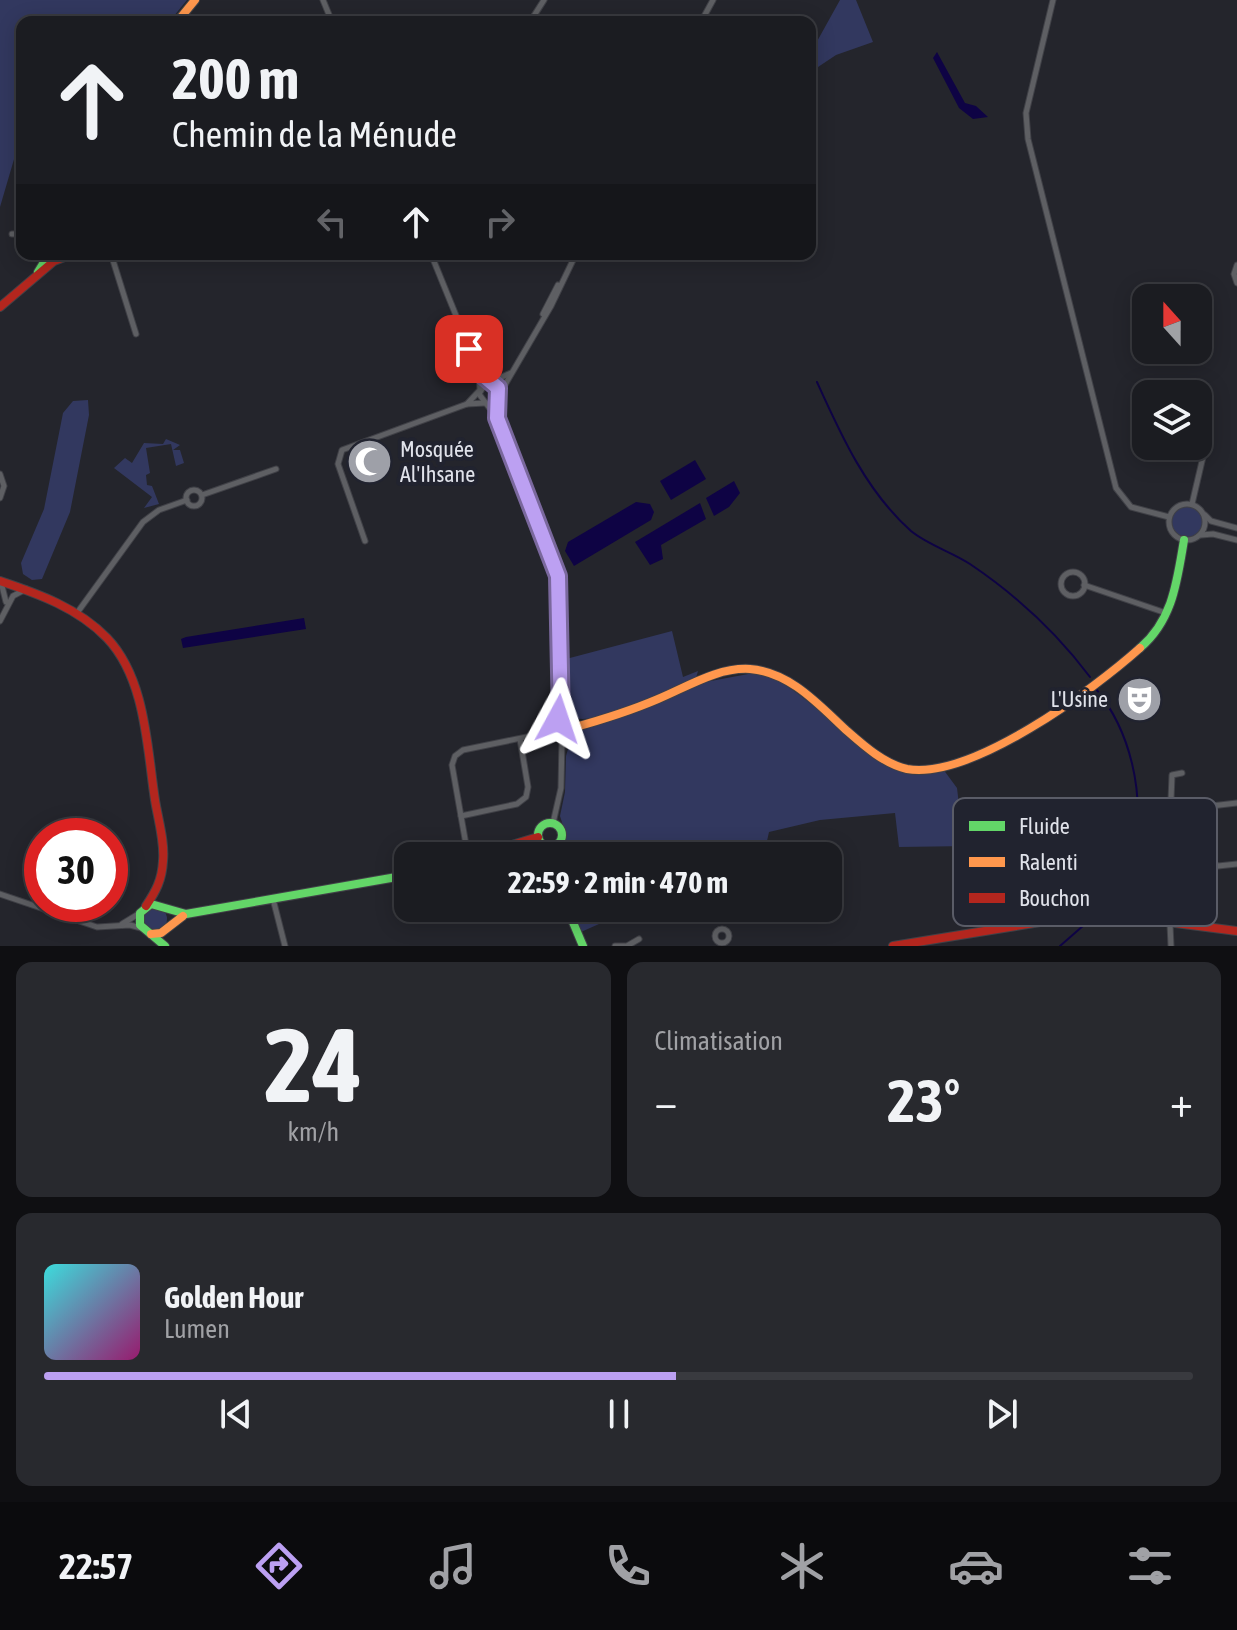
<!DOCTYPE html>
<html lang="fr">
<meta charset="utf-8">
<style>
body{margin:0;font-family:"Asap Condensed",sans-serif;background:#28292e;color:#f1f3f6;height:100vh;display:flex;flex-direction:column;font-size:30px;white-space:nowrap}
*{box-sizing:border-box;margin:0}
p{font-size:26px;color:#a0a1a5}
.icon{flex:none;width:44px;height:44px;fill:none;stroke:currentColor;stroke-width:2;stroke-linecap:round;stroke-linejoin:round}
.map{position:relative;height:946px;overflow:hidden}
.sheet{display:flex;flex-direction:column;gap:16px;padding:16px;background:#0f0f12;flex:1}
.sheet>*{flex:none}
.banner{position:absolute;left:16px;top:16px;width:800px;height:244px;border-radius:16px;box-shadow:0 4px 20px #0003,0 0 0 2px #393a3f;background:#1b1c21;color:#f1f3f6;overflow:hidden}
.needle{width:52px;rotate:339deg}
.buttons{position:absolute;left:1132px;top:284px;display:grid;gap:16px}
.buttons a{display:grid;place-items:center;width:80px;height:80px;border-radius:16px;background:#1b1c21;box-shadow:0 4px 20px #0003,0 0 0 2px #393a3f;font-size:40px}
.speed{position:absolute;left:24px;top:818px;display:flex;gap:16px;font-size:40px;font-weight:700;text-align:center}
.speed>*{display:grid;place-content:center;width:104px;height:104px;border-radius:50%;background:#1b1c21;box-shadow:0 4px 20px #0003,0 0 0 2px #393a3f;line-height:1}
.speed .limit{border:12px solid #d22;background:#fff;color:#111}
.pin{position:absolute;display:grid;place-items:center;width:68px;height:68px;color:#fff;margin:-34px;border-radius:16px;box-shadow:0 4px 12px #0006}
.me{position:absolute;width:88px;margin:-44px;rotate:5deg;stroke-linejoin:round;filter:drop-shadow(0 0 6px #0008)}
.turn{display:flex;align-items:center;gap:28px;height:168px;padding:0 24px;font-size:36px}
.turn .icon{width:104px;height:104px;stroke-width:2.5}
.turn b{display:block;font-size:56px;line-height:68px}
.lanes{display:flex;align-items:center;height:76px;padding:0 24px;background:#0003;justify-content:center;gap:40px;direction:ltr}
.lanes .off{opacity:.35}
.big{font-size:60px;font-weight:700;line-height:1.1}
.sheet .widget{flex:1;display:flex;flex-direction:column;justify-content:center;gap:12px;min-width:0;padding:0 28px;border-radius:16px;background:#28292e}
.sheet .dial{align-items:center;gap:0}
.dial b{font-size:104px;line-height:1}
.song{display:flex;align-items:center;gap:24px}
.cover{width:96px;height:96px;border-radius:12px;background:linear-gradient(135deg,hsl(180 70% 55%),hsl(320 70% 35%))}
.played{height:8px;border-radius:4px;background:linear-gradient(90deg,#bca0f2 55%,#393a3f 55%)}
.keys{display:flex;justify-content:space-around;direction:ltr}
.heat{display:flex;justify-content:space-between;align-items:center;font-size:44px;direction:ltr}
.sheet .tiles{flex:1;display:grid;gap:16px;grid-template-columns:1fr 1fr}
.widget:last-child{grid-column:span 2}
.trip{position:absolute;left:394px;top:842px;width:448px;height:80px;border-radius:16px;background:#1b1c21;box-shadow:0 4px 20px #0003,0 0 0 2px #393a3f;font-weight:700;line-height:80px;text-align:center}
.menu{display:flex;height:128px;justify-content:space-around;align-items:center;background:#0b0b0d;color:#a0a1a5}
.menu .icon{width:56px;height:56px}
.menu .active{color:#bca0f2}
.menu b{font-size:36px;color:#f1f3f6}
.map>svg:first-child{display:block}
.green{fill:#32385f}
.water{fill:#0e0344}
.lines{fill:none;stroke-linecap:round;stroke-linejoin:round}
.stream{stroke:#0e0344;stroke-width:2}
.street-casing{stroke:#404147;stroke-width:7}
.fast-casing{stroke:#404147;stroke-width:10}
.slow-casing{stroke:#404147;stroke-width:10}
.jam-casing{stroke:#404147;stroke-width:10}
.street{stroke:#5e5f63;stroke-width:5}
.fast{stroke:#63d668;stroke-width:8}
.slow{stroke:#ff974d;stroke-width:8}
.jam{stroke:#b3261e;stroke-width:8}
.route-casing{stroke:#7a689d;stroke-width:20}
.route{stroke:#bca0f2;stroke-width:14}
.labels{text-anchor:middle;dominant-baseline:central;stroke-width:8;stroke-linejoin:round;paint-order:stroke}
.poi-label{font-size:22px;fill:#e0e2ea;stroke:#21232f;text-anchor:start}
.key{fill:#21232f;stroke:#5a5c67;stroke-width:2}
.key-label{font-size:22px;fill:#e0e2ea}
</style>
<div class="map">
<svg width="1237" height="946" viewBox="0 0 1237 946">
<rect width="100%" height="100%" fill="#24252c"/>
<g class="green">
<path d="M0 0H187L169 22H22V132L0 207Z"/>
<path d="M840 0H856L873 42 836 55 818 67 810 54Z"/>
<path d="M88 400 89 415 70 512 42 579 32 580 23 574 21 563 44 509 63 413 73 401Z"/>
<path d="M166 439 180 445 173 450H180L184 463 176 466 171 444 146 448 150 473 146 475 147 485 152 486 159 504 144 508 152 497 114 468 125 458 132 463 144 443 163 444Z"/>
<circle cx="1187" cy="521" r="16"/>
<path d="M672 631 683 677 698 671 696 678C671 689 593 730 570 716L567 705 566 659Z"/>
<path d="M759 672C811 688 872 775 919 775 926 775 936 771 943 769L957 788 963 838 970 846 899 847 895 813 820 820 769 832 767 841 774 856H554L566 835 560 816 565 792 566 756 569 746 584 728 700 683Z"/>
<circle cx="155" cy="919" r="12"/>
<path d="M571 908H635L581 932Z"/>
</g>
<g class="water">
<path d="M937 52 965 103 976 106 988 117 973 119 959 108 933 58Z"/>
<path d="M695 460 706 479 671 500 660 481Z"/>
<path d="M734 481 740 493 729 507 714 516 706 498Z"/>
<path d="M636 502 650 504 654 512 651 520 574 566 565 551 568 542Z"/>
<path d="M700 503 706 519 661 545 663 559 650 565 635 542Z"/>
<path d="M304 618 306 629 183 648 181 639 186 637Z"/>
</g>
<g class="lines">
<g class="stream">
<path d="M817 382C841 435 866 491 911 531 928 545 952 552 970 564 1016 595 1057 633 1090 677"/>
<path d="M1096 689C1131 732 1144 792 1135 846 1132 865 1112 895 1100 910"/>
<path d="M1060 946 1092 918"/>
</g>
<defs>
<g id="street">
<path d="M323 0 332 22"/>
<path d="M1053 0 1026 113 1028 139 1116 488 1131 507 1169 517"/>
<path d="M530 22 544 0"/>
<path d="M701 22 713 0"/>
<path d="M12 234H22"/>
<path d="M111 254 136 334"/>
<path d="M431 254 479 372"/>
<path d="M1237 265 1234 274 1237 283"/>
<path d="M543 314 558 285"/>
<path d="M511 373 485 384 479 394 497 418 556 571 561 719"/>
<path d="M485 403 467 404 480 390 479 372 496 385 499 394"/>
<path d="M497 417 499 395 551 306 576 254"/>
<path d="M0 474 4 486 0 498"/>
<circle cx="194" cy="498" r="8"/>
<path d="M202 495 276 469"/>
<circle cx="1187" cy="522" r="18"/>
<path d="M1192 504 1206 444"/>
<path d="M1205 515 1211 521 1237 528"/>
<path d="M1201 535 1213 534 1237 540"/>
<path d="M365 541 338 464 342 450 467 404"/>
<circle cx="1073" cy="584" r="12"/>
<path d="M1 582 6 602"/>
<path d="M1084 585 1166 613"/>
<path d="M77 613 143 522 159 510 187 500"/>
<path d="M0 621 13 596 26 589"/>
<path d="M561 719 551 729 554 737 562 740"/>
<path d="M561 719 572 728 571 735 562 740"/>
<path d="M1237 803 1211 806 1202 815 1208 861 1218 866 1237 864"/>
<path d="M461 816 517 804 526 797 528 787 520 739"/>
<path d="M553 823 561 788 562 740"/>
<path d="M468 856 452 765 455 756 463 750 551 732"/>
<path d="M0 894 97 927 130 925 141 928"/>
<path d="M273 899 285 946"/>
<path d="M1166 923 1172 775 1182 773"/>
<path d="M122 924 140 913"/>
<path d="M1170 924 1171 946"/>
<circle cx="722" cy="936" r="7"/>
<path d="M615 946H625"/>
<path d="M627 946 639 939"/>
</g>
<g id="fast">
<path d="M38 272 49 254"/>
<path d="M1140 648C1173 620 1177 581 1184 540"/>
<circle cx="550" cy="835" r="12"/>
<path d="M567 908 583 946"/>
<path d="M165 946 140 925V913L151 904 186 914 408 875"/>
</g>
<g id="slow">
<path d="M177 22 195 0"/>
<path d="M572 728C601 720 630 711 658 699 687 687 718 667 750 669 790 672 819 705 846 730 863 745 884 764 907 769 971 780 1093 690 1140 648"/>
<path d="M151 934 161 933 183 916"/>
</g>
<g id="jam">
<path d="M0 307 54 261 72 254"/>
<path d="M0 581C39 594 78 608 107 638 146 679 147 748 155 800 158 819 165 842 163 861 162 880 156 891 146 906"/>
<path d="M476 856 538 837"/>
<path d="M893 946 1083 915H1114L1237 931"/>
</g>
</defs>
<use href="#street" class="street-casing"/>
<use href="#fast" class="fast-casing"/>
<use href="#slow" class="slow-casing"/>
<use href="#jam" class="jam-casing"/>
<use href="#street" class="street"/>
<use href="#fast" class="fast"/>
<use href="#slow" class="slow"/>
<use href="#jam" class="jam"/>
</g>
<g class="lines">
<defs>
<path id="route" d="M469 349 479 372 498 388 497 418 558 576 561 719H558"/>
</defs>
<use href="#route" class="route-casing"/>
<use href="#route" class="route"/>
</g>
<defs>
<symbol id="mosque-disc" viewBox="-11 -11 22 22"><circle r="9.5" fill="#9ea0a8" stroke="#21232f"/><path d="M3.5-4.9A6 6 0 1 0 3.5 4.9A5 5 0 1 1 3.5-4.9Z" fill="#fff"/></symbol>
<symbol id="theatre-disc" viewBox="-11 -11 22 22"><circle r="9.5" fill="#9ea0a8" stroke="#21232f"/><path d="M-5-5.5Q0-4 5-5.5V0Q5 5 0 6Q-5 5-5 0ZM-3.3-2.5H-1v1.5H-3.3ZM1-2.5H3.3v1.5H1ZM-2.8 1Q0 5.5 2.8 1Z" fill="#fff"/></symbol>
</defs>
<g fill-rule="evenodd">
<use href="#mosque-disc" x="344" y="436" width="51" height="51"/>
<use href="#theatre-disc" x="1114" y="674" width="51" height="51"/>
</g>
<g class="labels">
<g class="poi-label">
<text x="400" y="449">Mosquée<tspan x="400" dy="25">Al'Ihsane</tspan></text>
<text x="1108" y="699" text-anchor="end">L'Usine</text>
</g>
</g>
<rect x="953" y="798" width="264" height="128" rx="12" class="key"/>
<rect x="969" y="821" width="36" height="10" fill="#63d668"/>
<rect x="969" y="857" width="36" height="10" fill="#ff974d"/>
<rect x="969" y="893" width="36" height="10" fill="#b3261e"/>
<g class="key-label">
<text x="1019" y="834">Fluide</text>
<text x="1019" y="870">Ralenti</text>
<text x="1019" y="906">Bouchon</text>
</g>
</svg>
<div class="buttons">
<a><svg class="needle" viewBox="-14 -14 28 28"><path d="M0-13l5 13h-10z" fill="#e53935"/><path d="M0 13l5-13h-10z" fill="#a0a1a5"/></svg></a>
<a><svg class="icon" aria-label="layers" viewBox="0 0 24 24"><path d="M12 4l9 5-9 5-9-5zM3 14l9 5 9-5"/></svg></a>
</div>
<div class="speed"><div class="limit">30</div></div>
<div class="pin" style="left:469px;top:349px;background:#d93025"><svg class="icon" aria-label="arrive" viewBox="0 0 24 24"><path d="M6 21V4h12l-3 4 3 4H6"/></svg></div>
<svg class="me" style="left:558px;top:719px" viewBox="-20 -20 40 40"><path d="M0-17L14 15 0 8-14 15z" fill="#bca0f2" stroke="#fff" stroke-width="4"/></svg>
<div class="trip">22:59 · 2 min · 470 m</div>
<div class="banner">
<div class="turn"><svg class="icon" aria-label="ahead" viewBox="0 0 24 24"><path d="M12 20V5M6 11l6-6 6 6"/></svg><div><b>200 m</b>Chemin de la Ménude</div></div>
<div class="lanes"><svg class="icon off" aria-label="left" viewBox="0 0 24 24"><path d="M17 20v-9H6M10 6l-5 5 5 5"/></svg><svg class="icon" aria-label="ahead" viewBox="0 0 24 24"><path d="M12 20V5M6 11l6-6 6 6"/></svg><svg class="icon off" aria-label="right" viewBox="0 0 24 24"><path d="M7 20v-9h11M14 6l5 5-5 5"/></svg></div>
</div>
</div>
<section class="sheet">
<div class="tiles">
<div class="widget dial"><b>24</b><p>km/h</p></div>
<div class="widget"><p>Climatisation</p>
<div class="heat"><a>−</a><b class="big">23°</b><a>+</a></div>
</div>
<div class="widget">
<div class="song"><i class="cover"></i><div><b>Golden Hour</b><p>Lumen</p></div></div>
<div class="played"></div>
<div class="keys"><svg class="icon" aria-label="previous" viewBox="0 0 24 24"><path d="M18 5L8 12l10 7zM5 5v14"/></svg><svg class="icon" aria-label="pause" viewBox="0 0 24 24"><path d="M8 5v14M16 5v14"/></svg><svg class="icon" aria-label="next" viewBox="0 0 24 24"><path d="M6 5l10 7-10 7zM19 5v14"/></svg></div>
</div>
</div>
</section>
<nav class="menu">
<b>22:57</b>
<svg class="icon active" aria-label="directions" viewBox="0 0 24 24"><path d="M12 3l9 9-9 9-9-9zM9 14v-3h6M13 9l2 2-2 2"/></svg>
<svg class="icon" aria-label="music" viewBox="0 0 24 24"><path d="M9 18V5l10-2v13"/><circle cx="6" cy="18" r="3"/><circle cx="16" cy="16" r="3"/></svg>
<svg class="icon" aria-label="phone" viewBox="0 0 24 24"><path d="M5 4h4l2 5-3 2q2 4 5 5l2-3 5 2v4C11 20 4 13 5 4z"/></svg>
<svg class="icon" aria-label="climate" viewBox="0 0 24 24"><path d="M12 3v18M4 7l16 10M4 17L20 7"/></svg>
<svg class="icon" aria-label="car" viewBox="0 0 24 24"><path d="M5 17H2v-5l4-1 3-4h7l3 4 3 1v5h-3M9 17h6M6 11h13"/><circle cx="7" cy="17" r="2"/><circle cx="17" cy="17" r="2"/></svg>
<svg class="icon" aria-label="filters" viewBox="0 0 24 24"><path d="M4 7h16M4 17h16"/><circle cx="9" cy="7" r="2"/><circle cx="15" cy="17" r="2"/></svg>
</nav>
